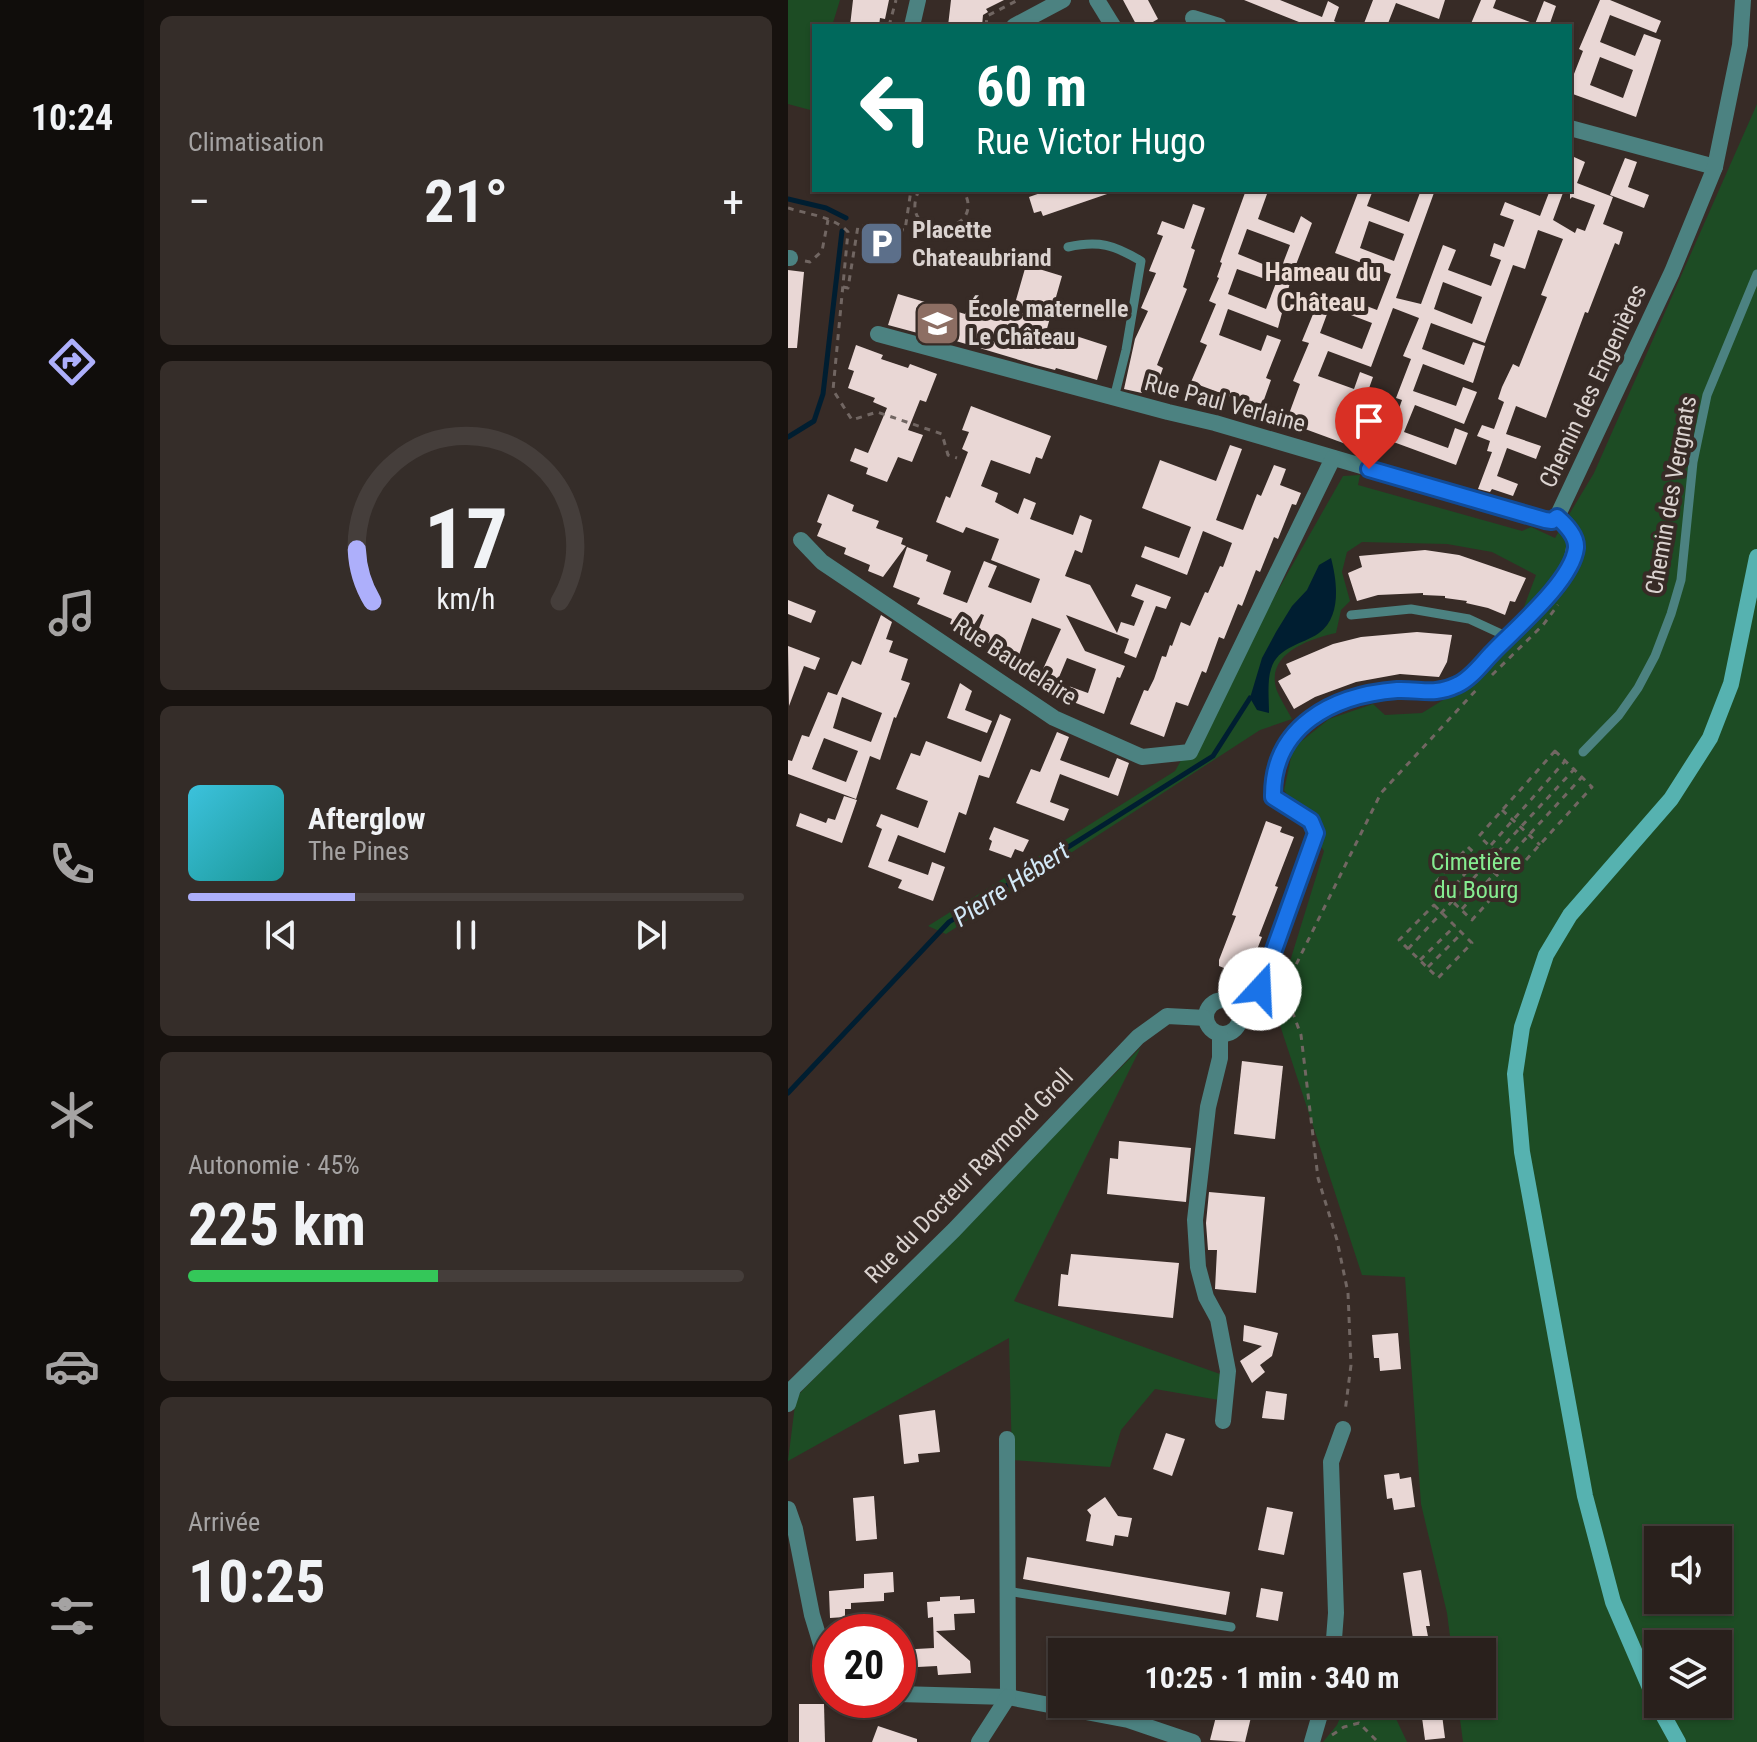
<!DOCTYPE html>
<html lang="fr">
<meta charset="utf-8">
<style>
body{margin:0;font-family:"Roboto Condensed",sans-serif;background:#352d29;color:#f1f3f6;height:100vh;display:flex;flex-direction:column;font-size:30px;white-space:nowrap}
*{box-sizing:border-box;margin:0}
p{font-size:26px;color:#a5a3a3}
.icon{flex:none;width:44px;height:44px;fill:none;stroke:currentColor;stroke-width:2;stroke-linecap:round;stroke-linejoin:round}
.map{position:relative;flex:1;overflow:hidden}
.sheet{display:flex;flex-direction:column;gap:16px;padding:16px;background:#17120f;width:644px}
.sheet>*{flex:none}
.hud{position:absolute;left:24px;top:24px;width:760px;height:168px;border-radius:0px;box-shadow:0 2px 6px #0004,0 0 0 2px #453e3b;background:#00695c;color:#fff;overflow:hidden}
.controls{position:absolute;left:856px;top:1526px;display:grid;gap:16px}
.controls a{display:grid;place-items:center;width:88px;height:88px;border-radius:0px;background:#29201c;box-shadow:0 2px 6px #0004,0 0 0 2px #453e3b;font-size:40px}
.speed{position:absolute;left:24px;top:1614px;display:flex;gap:16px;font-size:40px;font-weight:700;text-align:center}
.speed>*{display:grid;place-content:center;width:104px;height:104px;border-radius:50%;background:#29201c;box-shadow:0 2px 6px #0004,0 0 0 2px #453e3b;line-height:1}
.speed .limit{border:12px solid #d22;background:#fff;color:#111}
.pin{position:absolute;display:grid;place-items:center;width:68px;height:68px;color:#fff;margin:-82px -34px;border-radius:50% 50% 50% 0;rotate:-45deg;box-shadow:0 0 8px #0007}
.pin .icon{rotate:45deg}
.me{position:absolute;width:88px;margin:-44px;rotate:20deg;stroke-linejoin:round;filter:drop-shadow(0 0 6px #0008)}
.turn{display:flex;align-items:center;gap:28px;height:168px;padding:0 32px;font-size:36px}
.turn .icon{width:104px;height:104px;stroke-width:2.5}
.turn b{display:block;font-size:56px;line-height:68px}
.big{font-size:60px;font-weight:700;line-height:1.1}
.sheet .tile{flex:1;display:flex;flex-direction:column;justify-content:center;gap:12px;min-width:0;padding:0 28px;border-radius:12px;background:#352d29}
.sheet .dial{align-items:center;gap:0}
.dial svg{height:208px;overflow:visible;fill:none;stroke:#453e3b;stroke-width:7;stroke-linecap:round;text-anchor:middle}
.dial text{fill:#f1f3f6;stroke:none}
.song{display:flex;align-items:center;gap:24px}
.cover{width:96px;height:96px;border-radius:12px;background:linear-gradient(135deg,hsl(190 70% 55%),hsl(180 70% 35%))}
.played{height:8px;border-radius:4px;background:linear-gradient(90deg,#adaffb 30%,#453e3b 30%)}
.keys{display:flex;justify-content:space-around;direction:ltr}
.heat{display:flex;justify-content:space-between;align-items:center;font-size:44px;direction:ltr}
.charge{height:12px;border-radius:6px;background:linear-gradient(90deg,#34c759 45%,#453e3b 0)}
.trip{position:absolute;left:260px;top:1638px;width:448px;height:80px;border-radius:0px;background:#29201c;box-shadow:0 2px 6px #0004,0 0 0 2px #453e3b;font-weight:700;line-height:80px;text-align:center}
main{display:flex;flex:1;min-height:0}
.tab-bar{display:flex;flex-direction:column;width:144px;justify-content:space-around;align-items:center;background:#100d0b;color:#a5a3a3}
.tab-bar .icon{width:56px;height:56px}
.tab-bar .on{color:#adaffb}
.tab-bar b{font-size:36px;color:#f1f3f6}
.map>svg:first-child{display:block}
.green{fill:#1d4c24;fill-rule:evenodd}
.water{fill:#001e31}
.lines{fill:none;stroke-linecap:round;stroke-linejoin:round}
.stream{stroke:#001e31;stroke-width:5}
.building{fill:#e9d7d5;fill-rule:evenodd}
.path{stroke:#716662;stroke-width:3;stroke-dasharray:6 6;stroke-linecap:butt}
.service{stroke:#4c8281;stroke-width:9}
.minor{stroke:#4c8281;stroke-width:16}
.secondary{stroke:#56b2b0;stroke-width:16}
.route-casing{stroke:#114b97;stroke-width:20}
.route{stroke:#1a73e8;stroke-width:14}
.labels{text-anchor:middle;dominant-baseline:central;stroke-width:8;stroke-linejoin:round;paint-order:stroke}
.poi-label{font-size:24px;font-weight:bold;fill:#dbd3d0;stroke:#372b26;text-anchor:start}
.street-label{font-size:24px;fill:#dbd3d0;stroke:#372b26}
.park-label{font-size:24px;fill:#85ec90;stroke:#372b26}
.neighbourhood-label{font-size:26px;font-weight:bold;fill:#ebdbd4;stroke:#372b26}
.water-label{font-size:26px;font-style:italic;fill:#d2e8f7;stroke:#372b26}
</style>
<main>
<nav class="tab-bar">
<b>10:24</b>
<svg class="icon on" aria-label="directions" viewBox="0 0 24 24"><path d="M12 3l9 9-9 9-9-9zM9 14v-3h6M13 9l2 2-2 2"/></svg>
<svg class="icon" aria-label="music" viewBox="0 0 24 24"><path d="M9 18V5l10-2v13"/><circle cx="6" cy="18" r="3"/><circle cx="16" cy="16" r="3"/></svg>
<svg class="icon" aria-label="phone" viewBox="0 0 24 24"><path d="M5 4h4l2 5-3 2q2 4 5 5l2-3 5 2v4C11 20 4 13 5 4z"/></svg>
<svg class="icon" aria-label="climate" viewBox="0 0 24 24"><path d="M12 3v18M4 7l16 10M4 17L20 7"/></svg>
<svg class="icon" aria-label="car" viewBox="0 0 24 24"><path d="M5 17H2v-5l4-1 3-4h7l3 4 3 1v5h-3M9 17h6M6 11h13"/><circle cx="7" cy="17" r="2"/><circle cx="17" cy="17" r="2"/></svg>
<svg class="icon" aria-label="filters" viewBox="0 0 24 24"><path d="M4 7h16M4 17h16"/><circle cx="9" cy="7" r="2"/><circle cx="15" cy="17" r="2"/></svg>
</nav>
<section class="sheet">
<div class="tile"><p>Climatisation</p>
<div class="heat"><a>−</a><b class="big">21°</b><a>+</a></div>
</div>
<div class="tile dial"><svg viewBox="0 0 100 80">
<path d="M14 69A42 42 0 1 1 86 69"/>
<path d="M14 69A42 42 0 0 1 8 49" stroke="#adaffb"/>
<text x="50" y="56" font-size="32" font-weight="700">17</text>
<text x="50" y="72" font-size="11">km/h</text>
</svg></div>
<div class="tile">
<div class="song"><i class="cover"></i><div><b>Afterglow</b><p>The Pines</p></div></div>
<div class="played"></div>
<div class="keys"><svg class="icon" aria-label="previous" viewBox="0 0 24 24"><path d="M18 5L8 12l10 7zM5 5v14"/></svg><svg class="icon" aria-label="pause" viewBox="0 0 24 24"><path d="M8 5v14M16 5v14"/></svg><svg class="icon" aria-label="next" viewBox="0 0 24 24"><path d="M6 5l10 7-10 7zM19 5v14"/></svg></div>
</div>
<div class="tile"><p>Autonomie · 45%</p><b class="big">225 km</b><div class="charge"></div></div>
<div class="tile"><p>Arrivée</p><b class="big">10:25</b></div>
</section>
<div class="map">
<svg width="969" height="1742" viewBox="0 0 969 1742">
<rect width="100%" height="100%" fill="#372b26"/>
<g class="green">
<path d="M0 0H52L44 26H26V111L0 104Z"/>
<path d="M969 104V1742H675L670 1704H694V1652H664L659 1613 633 1504 617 1277 574 1275 487 1010 536 851 496 790 505 748 541 719 585 704 597 715 634 713 676 687 724 639 748 575 704 552 659 544 574 542 559 552 554 572 562 601 553 610 548 633C521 639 476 654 489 691 493 700 499 710 504 719L472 730 158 934 140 926 387 771 555 476 572 475 570 485 734 531 743 527 767 538 806 473ZM870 1540H930V1600H870ZM870 1644H930V1704H870Z"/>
<path d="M353 1047 226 1301 432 1374 431 1400 367 1389 333 1430 322 1467 224 1460 221 1338 0 1461 8 1397Z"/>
<path d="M558 1704H601L619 1742H535L549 1725Z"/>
</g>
<path class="water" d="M543 558C549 581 554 616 531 633 514 645 490 646 483 669 479 681 481 700 481 713L469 710 462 698 474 658 488 632 504 606 519 590 531 565Z"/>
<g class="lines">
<g class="stream">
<path d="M0 199 38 208 58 218"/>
<path d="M0 437 26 421 35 394 54 231"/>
<path d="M0 1093 161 922 425 756 462 698"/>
</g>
</g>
<g class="building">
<path d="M65 0H101L97 19 92 18 91 26H62Z"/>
<path d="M163 0H216L198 9 200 12 195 15 194 26H160Z"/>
<path d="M335 0H360L370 19 358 26H349Z"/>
<path d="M456 0H492L534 17 540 1 551 7 546 21 555 26H521Z"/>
<path d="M585 0H657L651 19 608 3 599 26H575Z"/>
<path d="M693 0H708L705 8 747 24 756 1 768 6 761 26H682Z"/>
<path d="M812 0H822L873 21 868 33 822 15 812 42 847 56 856 34 873 40 848 117 782 93V78L784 79 795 51 791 49ZM812 57 845 70 835 98 802 85Z"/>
<path d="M786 157 797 162 789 183 825 197 815 224 835 232 831 245 827 243 800 313 797 312 758 418 728 406 718 434 753 446 748 459 719 448 709 476 730 484 725 496 704 489 702 492 690 489 704 452 699 451 702 441 689 436 694 425 706 429 716 402 710 399 714 387 725 364 731 367 759 297 753 295 775 239 750 230 737 269 725 265 697 343 643 323 634 349 676 365 685 342 697 346 685 383 635 364 625 391 668 406 675 387 689 392 676 424 627 405 616 432 660 448 667 428 680 433 668 465 600 440 614 400 608 398 623 359 615 356 631 318 605 308 583 367 540 351 530 376 566 389 572 372 585 377 573 411 578 413 566 447 498 422 512 384 505 381 521 343 514 341 530 302 542 306 532 333 574 349 584 323 563 315 568 302 589 310 603 274 547 253 571 190H585L579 206 621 222 633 190H647L608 298 633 304 655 245 668 250 660 270 703 286 713 260 702 256 706 243 716 247 726 220 712 215 717 202 752 216 762 190H776L765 220 787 233 789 228 797 231 807 205 784 197 782 199V167ZM581 221 616 234 606 261 572 248ZM655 282 694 297 684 324 646 309Z"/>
<path d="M837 158 849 162 840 187 861 195 856 208 822 195Z"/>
<path d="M261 190H322V193L255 216 253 211 246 213 241 197Z"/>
<path d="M458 190H472L479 194 470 219 506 233 513 216 524 223 504 275 490 328 440 309 431 335 473 351 479 335 493 340 478 378 483 380 473 408 403 382 419 345 412 342 428 304 421 301 431 278 429 277 434 263 432 262ZM459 229 502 245 492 271 450 254ZM449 269 488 283 478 309 440 294Z"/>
<path d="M405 204 417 208 403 248 407 250 395 287 399 289 369 365 375 368 370 382 358 379 354 393 336 389 347 339 360 311 353 308 368 273 361 271 375 236 369 234 374 221 396 229Z"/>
<path d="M238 265 274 276 256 339 284 347 288 336 319 346 309 380 268 368 267 370 248 365 168 341 167 343 100 325 110 294 177 314 186 299 199 306 224 314Z"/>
<path d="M0 270 16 272 9 348H0Z"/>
<path d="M68 345 95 355 93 359 120 368 122 364 149 374 138 402 132 400 120 430 135 435 124 462 110 457 99 482 78 474 80 468 62 461 67 448 80 453 99 408 85 402 87 398 60 388 66 371 60 369Z"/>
<path d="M183 406 263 436 254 459 248 457 242 474 203 460 193 486 210 493 207 502 230 514 236 498 248 503 242 519 285 535 292 515 304 520 294 553 287 550 277 576 302 585 329 633 333 622 346 626 356 601 343 596 348 584 383 597 378 609 368 606 348 658 336 653 341 639 278 615 297 651 337 666 332 678 329 677 316 714 247 687 273 629 244 618 231 655 187 638 196 615 193 614 182 631 162 624 164 619 129 604 132 598 105 587 119 547 140 555 138 561 163 571 155 594 179 603 196 561 209 566 200 587 243 603 252 579 203 560 211 539 178 527 175 533 148 522 158 496 162 498 180 452 174 449 181 432 174 430ZM279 658 308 669 300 693 269 682Z"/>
<path d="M442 445 454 449 428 520 455 530 469 494 473 496 486 465 498 469 492 485 513 493 508 505 504 504 490 539 486 537 472 572 468 570 454 606 450 604 436 639 431 637 418 673 414 671 400 706 388 702 376 737 342 724 356 690 360 691 366 679 374 656 378 657 382 645 384 646 393 622 402 626 417 592 420 593 432 566 435 567 444 543 415 531 399 575 353 557 357 546 391 558 403 527 354 508 372 460 428 481Z"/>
<path d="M40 494 66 505 64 511 91 521 88 528 115 538 113 544 118 546 95 577 80 571 82 565 56 554 58 548 29 536 34 524 29 522Z"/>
<path d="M637 550 671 555 738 578 727 602 722 601 717 615 700 608 678 603 679 601 657 598V596L635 595V593L590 595 569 601 560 573 574 567 571 556Z"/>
<path d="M0 600 28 611 23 623 0 614Z"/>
<path d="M93 615 104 622 98 639 105 641 101 652 120 659 113 680 122 683 108 718 106 717 92 760 82 756 68 799 0 774V760L4 761 14 735 21 737 40 692 49 695 64 661 73 665ZM54 697 94 713 83 742 45 728ZM36 738 70 751 58 782 24 769Z"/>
<path d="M629 632 664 635 659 662 651 677 612 674 568 682 527 697 506 709 490 681 503 674 498 664 545 644 573 637Z"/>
<path d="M0 646 32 658 27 670 16 666 1 706Z"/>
<path d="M172 683 184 691 177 710 204 721 199 733 159 718Z"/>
<path d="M212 714 223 719 201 778 191 775 178 815 171 812 157 853 110 835 100 861 140 875 144 862 157 867 145 901 110 888 114 880 80 867 94 829 88 826 93 814 130 828 140 801 108 789 123 753 132 756 138 741 193 762Z"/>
<path d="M269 732 281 737 272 760 321 778 329 758 341 763 330 796 272 774 262 802 281 809 276 821 228 803 243 769 252 772Z"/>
<path d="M56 796 69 800 54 843 8 826 12 813 38 823 40 818 47 820Z"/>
<path d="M478 821 494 827 492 832 506 837 487 886 490 887 471 936 474 937 458 977 431 966V960L448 916 444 915Z"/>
<path d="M206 827 241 840 235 852 227 849 223 858 201 850 204 841 201 839Z"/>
<path d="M454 1061 495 1066 487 1139 446 1134Z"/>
<path d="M331 1141 403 1148 398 1202 319 1194 322 1158 330 1159Z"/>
<path d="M421 1192 477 1197 468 1293 427 1289 429 1250H420L418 1223Z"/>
<path d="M283 1254 391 1263 385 1318 270 1306 273 1274 280 1275Z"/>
<path d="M456 1325 490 1333 484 1356 472 1365 477 1372 464 1383 452 1361 474 1346 455 1341Z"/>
<path d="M610 1333 613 1369 592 1371 591 1358H586L584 1335Z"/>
<path d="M478 1391 499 1394 496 1420 474 1418Z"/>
<path d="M147 1410 152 1452 130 1454 131 1462 116 1464 111 1415Z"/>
<path d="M378 1433 397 1439 384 1476 365 1469Z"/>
<path d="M611 1473 612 1479 623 1477 627 1507 606 1510 604 1498 599 1499 596 1475Z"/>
<path d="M86 1496 89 1539 68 1541 65 1498Z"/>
<path d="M317 1497 330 1516 344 1518 340 1537 327 1535 325 1546 298 1541 303 1515 299 1510Z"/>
<path d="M479 1507 505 1512 496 1555 470 1550Z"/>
<path d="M239 1557 442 1592 438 1615 235 1579Z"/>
<path d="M633 1570 642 1626H638L643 1652H627L615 1573Z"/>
<path d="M105 1572 106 1592 96 1593V1601L63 1603V1609H57V1617L42 1618 41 1591 76 1588V1574Z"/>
<path d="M473 1588 495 1592 490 1621 468 1617Z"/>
<path d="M172 1596V1600L186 1599 187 1613 166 1614 167 1630 148 1631 182 1661 183 1673 150 1675 149 1666 110 1668V1650L146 1648 145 1617 140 1618 139 1602 152 1601V1597Z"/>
<path d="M11 1704H36L37 1742H11Z"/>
<path d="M431 1705 464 1713 457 1742 422 1740Z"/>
<path d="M653 1707 657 1738 637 1740 633 1710Z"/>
<path d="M90 1726 129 1739V1742H84Z"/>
</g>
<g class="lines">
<g class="path">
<path d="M101 26 108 0"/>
<path d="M198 26 199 16 230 0"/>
<path d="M131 190C106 244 203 236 175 190"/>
<path d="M0 208C19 214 47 217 60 232L45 390 64 420 89 412 154 434 160 455 169 458"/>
<path d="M17 261 22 262 34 251 40 220"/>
<path d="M55 287 60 288 70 226 117 230 123 190"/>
<path d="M704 675 755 625 770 605"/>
<path d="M767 751 804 787 728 871 691 836Z"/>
<path d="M714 810 752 845"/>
<path d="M703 845 777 761"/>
<path d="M680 847 717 883 684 920 646 884Z"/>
<path d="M718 860 794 777"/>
<path d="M659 894 691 858"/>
<path d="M646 905 684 943 650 978 611 940Z"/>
<path d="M674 909 707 873"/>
<path d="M620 949 791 764"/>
<path d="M632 960 667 926"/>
<path d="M640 967 674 933"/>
<path d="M496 989 513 1035 530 1178 549 1240 560 1293 563 1365 557 1412"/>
<path d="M452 1019 477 1013 496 989 593 793 690 688"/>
<path d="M544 1735 556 1727 571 1723 590 1742"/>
</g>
<g class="service">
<path d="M280 247C311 240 326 245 353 261L338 350 326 398"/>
<path d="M563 615 623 609 681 619 720 637"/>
<path d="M795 752 831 715 850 688 867 656 883 614 893 580 905 462 919 395 969 274"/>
<path d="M472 989 528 833 523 821 485 797C484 726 544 697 608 691 631 688 652 697 673 683 684 676 694 663 704 653 732 624 757 600 781 568"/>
<path d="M219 1591 443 1627"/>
</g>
<g class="minor">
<path d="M309 0 325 26"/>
<path d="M405 18 431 26"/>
<path d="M124 26 130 0"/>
<path d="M226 26 275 0"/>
<path d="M782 128 927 167"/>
<path d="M0 258H2"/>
<path d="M90 334 380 412 427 423 757 520 764 521 769 517"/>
<path d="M769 517 884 272 927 167 952 45 955 0"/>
<path d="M769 517C790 536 789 543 781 568"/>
<path d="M13 540 34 562 266 718 354 757 402 752 545 458"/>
<circle cx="435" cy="1017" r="17"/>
<path d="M432 1034V1058L420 1107 407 1220 410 1267 418 1297 430 1319 440 1371 435 1421"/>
<path d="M0 1404 5 1388 166 1230 350 1037 379 1016 418 1018"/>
<path d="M219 1439 220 1697"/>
<path d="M0 1509 7 1529 24 1615 42 1674"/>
<path d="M545 1652 548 1613 543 1462 555 1429"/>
<path d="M110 1694 220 1697 340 1720 405 1742"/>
<path d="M191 1742 220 1697"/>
<path d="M524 1742 535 1704"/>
</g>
<path class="secondary" d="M890 1742 869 1704 825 1602 797 1496 734 1152 727 1074 734 1027 758 955 782 915 883 799 922 738 943 684 969 557"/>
</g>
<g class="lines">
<defs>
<path id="route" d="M472 989 528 833 523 821 485 797C484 726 545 695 609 690 633 689 646 696 669 685 683 679 694 663 705 652 728 628 784 581 788 548 789 536 778 525 769 517L764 521 757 520 581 469"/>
</defs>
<use href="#route" class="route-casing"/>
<use href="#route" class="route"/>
</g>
<defs>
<symbol id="parking-square" viewBox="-11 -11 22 22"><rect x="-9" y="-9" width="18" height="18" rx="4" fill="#5c6f8a" stroke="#372b26"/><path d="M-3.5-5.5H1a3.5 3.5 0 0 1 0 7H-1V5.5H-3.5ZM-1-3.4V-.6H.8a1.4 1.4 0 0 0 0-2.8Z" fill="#fff"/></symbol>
<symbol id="school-square" viewBox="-11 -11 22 22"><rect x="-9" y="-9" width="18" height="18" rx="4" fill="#8d6e63" stroke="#372b26"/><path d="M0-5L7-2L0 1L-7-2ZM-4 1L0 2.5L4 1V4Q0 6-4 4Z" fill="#fff"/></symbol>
</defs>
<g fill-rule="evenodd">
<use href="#parking-square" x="68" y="218" width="51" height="51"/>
<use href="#school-square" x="124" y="298" width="51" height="51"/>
</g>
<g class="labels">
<g class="poi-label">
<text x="124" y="230">Placette<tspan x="124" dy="28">Chateaubriand</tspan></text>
<text x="180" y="309">École maternelle<tspan x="180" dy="28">Le Château</tspan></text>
</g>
<g class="street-label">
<text transform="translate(805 386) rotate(-65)">Chemin des Engenières</text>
<text transform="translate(437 403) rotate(15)">Rue Paul Verlaine</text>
<text transform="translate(883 495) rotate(-80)">Chemin des Vergnats</text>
<text transform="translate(227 661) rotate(33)">Rue Baudelaire</text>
<text transform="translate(181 1176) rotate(-46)">Rue du Docteur Raymond Groll</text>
</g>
<g class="park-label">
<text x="688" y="862">Cimetière<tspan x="688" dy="28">du Bourg</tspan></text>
</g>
<g class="neighbourhood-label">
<text x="535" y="272">Hameau du<tspan x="535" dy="30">Château</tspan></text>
</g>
<g class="water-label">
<text transform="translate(223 884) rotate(-33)">Pierre Hébert</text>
</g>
</g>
</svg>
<div class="controls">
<a><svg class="icon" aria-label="sound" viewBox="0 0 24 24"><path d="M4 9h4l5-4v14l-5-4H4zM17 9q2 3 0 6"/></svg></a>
<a><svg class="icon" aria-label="layers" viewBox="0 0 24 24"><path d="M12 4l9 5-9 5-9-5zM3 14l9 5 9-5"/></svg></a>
</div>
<div class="speed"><div class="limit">20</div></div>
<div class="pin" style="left:581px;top:469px;background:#d93025"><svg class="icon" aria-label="arrive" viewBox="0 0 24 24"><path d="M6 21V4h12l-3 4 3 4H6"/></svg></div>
<svg class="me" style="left:472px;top:989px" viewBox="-20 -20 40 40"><circle r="19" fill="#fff"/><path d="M0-13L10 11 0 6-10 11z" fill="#1a73e8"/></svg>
<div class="trip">10:25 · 1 min · 340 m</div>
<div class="hud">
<div class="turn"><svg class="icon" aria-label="left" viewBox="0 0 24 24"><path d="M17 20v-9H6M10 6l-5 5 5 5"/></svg><div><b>60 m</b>Rue Victor Hugo</div></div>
</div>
</div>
</main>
